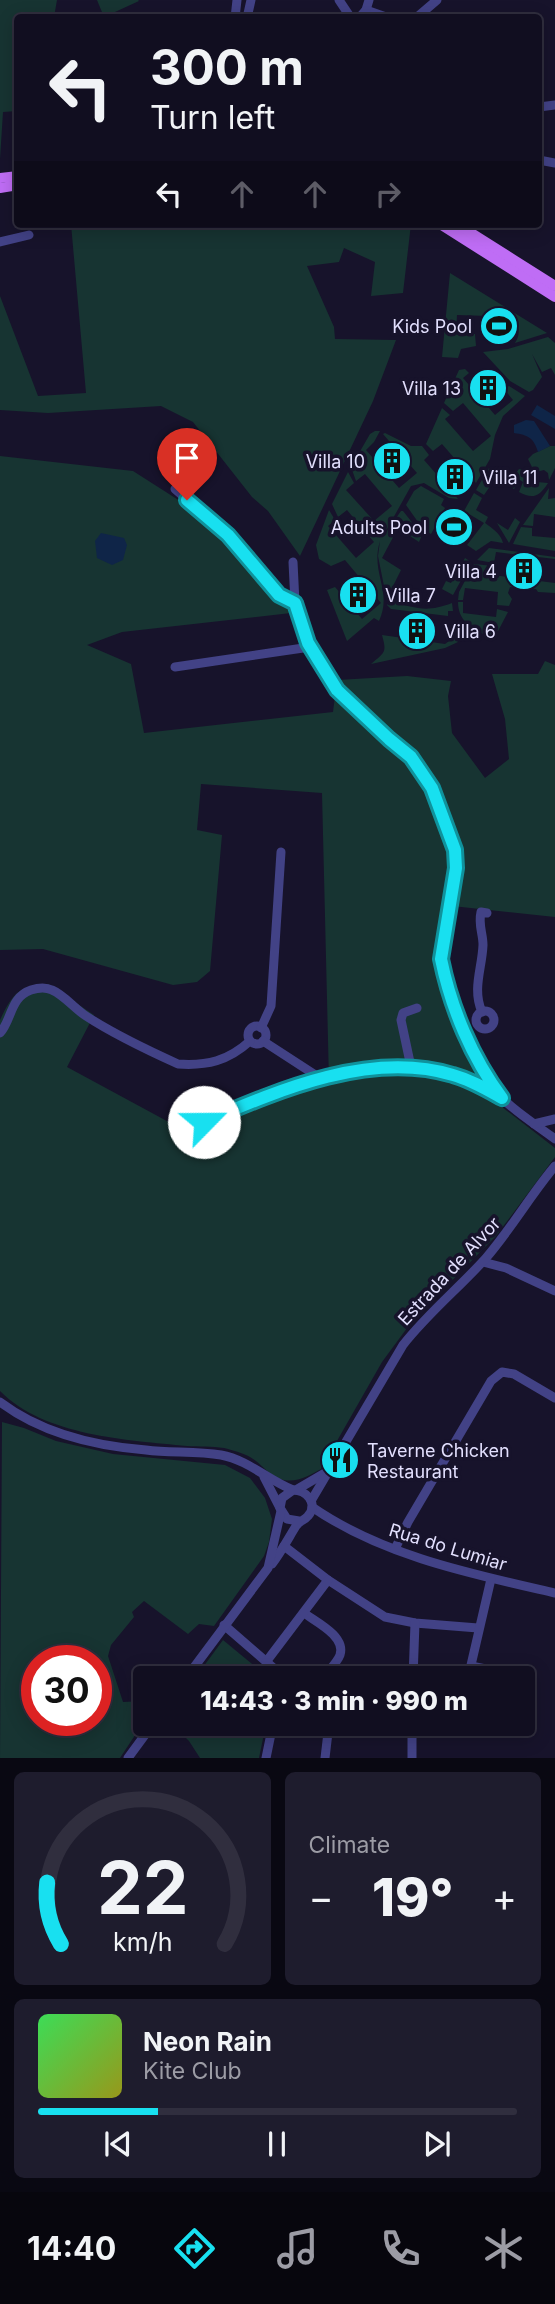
<!DOCTYPE html>
<meta charset="utf-8">
<style>
body{margin:0;font-family:Inter,sans-serif;background:#1e1c2d;color:#f1f3f6;height:100vh;display:flex;flex-direction:column;font-size:26px;white-space:nowrap}
*{box-sizing:border-box;margin:0}
p{font-size:23px;color:#9c9ca5}
.icon{flex:none;width:38px;height:38px;fill:none;stroke:currentColor;stroke-width:2;stroke-linecap:round;stroke-linejoin:round}
.map{position:relative;height:1758px;overflow:hidden}
.details{display:flex;flex-direction:column;gap:14px;padding:14px;background:#090812;flex:1}
.details>*{flex:none}
.hud{position:absolute;left:14px;top:14px;width:528px;height:214px;border-radius:7px;box-shadow:0 4px 18px #0003,0 0 0 2px #302e3e;background:#110e20;color:#f1f3f6;overflow:hidden}
.speed{position:absolute;left:21px;top:1645px;display:flex;gap:14px;font-size:35px;font-weight:700;text-align:center}
.speed>*{display:grid;place-content:center;width:91px;height:91px;border-radius:50%;background:#110e20;box-shadow:0 4px 18px #0003,0 0 0 2px #302e3e;line-height:1}
.speed .limit{border:10px solid #d22;background:#fff;color:#111}
.pin{position:absolute;display:grid;place-items:center;width:60px;height:60px;color:#fff;margin:-72px -30px;border-radius:50% 50% 50% 0;rotate:-45deg;box-shadow:0 0 7px #0007}
.pin .icon{rotate:45deg}
.me{position:absolute;width:77px;margin:-38px;rotate:67deg;stroke-linejoin:round;filter:drop-shadow(0 0 5px #0008)}
.turn{display:flex;align-items:center;gap:24px;height:147px;padding:0 21px;font-size:32px}
.turn .icon{width:91px;height:91px;stroke-width:2.5}
.turn b{display:block;font-size:49px;line-height:60px}
.lanes{display:flex;align-items:center;height:66px;padding:0 21px;background:#0003;justify-content:center;gap:35px;direction:ltr}
.lanes .off{opacity:.35}
.big{font-size:52px;font-weight:800;line-height:1.1}
.details .card{flex:1;display:flex;flex-direction:column;justify-content:center;gap:10px;min-width:0;padding:0 24px;border-radius:10px;background:#1e1c2d}
.details .dial{align-items:center;gap:0}
.dial svg{height:182px;overflow:visible;fill:none;stroke:#302e3e;stroke-width:7;stroke-linecap:round;text-anchor:middle}
.dial text{fill:#f1f3f6;stroke:none}
.song{display:flex;align-items:center;gap:21px}
.cover{width:84px;height:84px;border-radius:10px;background:linear-gradient(135deg,hsl(130 70% 55%),hsl(60 70% 35%))}
.played{height:7px;border-radius:4px;background:linear-gradient(90deg,#18e0f0 25%,#302e3e 25%)}
.keys{display:flex;justify-content:space-around;direction:ltr}
.heat{display:flex;justify-content:space-between;align-items:center;font-size:38px;direction:ltr}
.details .tiles{flex:1;display:grid;gap:14px;grid-template-columns:1fr 1fr}
.card:last-child{grid-column:span 2}
.trip{position:absolute;left:133px;top:1666px;width:402px;height:70px;border-radius:7px;background:#110e20;box-shadow:0 4px 18px #0003,0 0 0 2px #302e3e;font-weight:800;line-height:70px;text-align:center}
.tabs{display:flex;height:112px;justify-content:space-around;align-items:center;background:#07060d;color:#9c9ca5}
.tabs .icon{width:49px;height:49px}
.tabs .on{color:#18e0f0}
.tabs b{font-size:32px;color:#f1f3f6}
.map>svg:first-child{display:block}
.green{fill:#173432;fill-rule:evenodd}
.water{fill:#0f2548}
.lines{fill:none;stroke-linecap:round;stroke-linejoin:round}
.minor{stroke:#424286;stroke-width:9}
.major{stroke:#bf6df5;stroke-width:10}
.route-casing{stroke:#10929c;stroke-width:18}
.route{stroke:#18e0f0;stroke-width:12}
.labels{text-anchor:middle;dominant-baseline:central;stroke-width:7;stroke-linejoin:round;paint-order:stroke}
.poi-label{font-size:18px;fill:#e2dffd;stroke:#17132b;text-anchor:end}
.street-label{font-size:18px;fill:#e2dffd;stroke:#17132b}
</style>
<div class="map">
<svg width="555" height="1758" viewBox="0 0 555 1758">
<rect width="100%" height="100%" fill="#17132b"/>
<g class="green">
<path d="M0 0H57L54 17 18 18 17 111 3 112 0 159Z"/>
<path d="M97 0H138L139 1 104 17Z"/>
<path d="M71 224H411L403 293 371 296 375 262 344 248 339 262 307 266 334 327 335 339 396 340 373 401 300 556 268 511 252 497 193 422 161 406 48 413 0 410V296L38 396 86 393Z"/>
<path d="M450 273 547 333 515 343C526 325 510 318 495 313L488 316 457 315 456 333 475 334 476 346 461 349 458 358 442 357Z"/>
<path d="M548 337 555 343V375L551 368 542 372 532 354 542 377 533 390 529 392 510 381 483 352 508 349Z"/>
<path d="M465 369 469 373 463 378 495 415 513 400 504 389 509 386 525 396 503 416 495 435 490 459 476 483 442 444 433 451 426 444 442 408 450 415 445 419 473 451 491 436 463 403 453 411 444 403 459 370Z"/>
<path d="M375 431H380L374 442 366 450 399 488 417 473 383 434 385 433 411 446H422L429 455 424 460 458 499 449 498 424 483 411 486 382 538 401 511H403L422 535 419 542 398 528 382 558 401 570 391 590 394 594 392 598 386 596 378 556 380 541C370 573 393 591 379 621L374 618 347 641 327 590 335 587 362 619 381 603 345 560 331 566 319 559 316 545 329 510 335 520 328 526 356 558 374 542 347 510 338 517 332 504 348 472 354 483 346 490 374 521 392 506 365 474 356 481 351 467 370 434Z"/>
<path d="M550 446H555V468L549 480 548 473 544 470 536 472 534 476 537 482 548 483C540 496 533 500 519 492L523 482 514 476 519 469 529 471 532 467 528 459 533 454Z"/>
<path d="M0 456 133 471 180 501 199 518 228 544 291 613 122 632 87 645 131 664 144 733 333 712 337 680 407 676 451 681 448 696 452 733 485 778 509 759 505 719 492 674H538L545 661 555 665V917L443 905 434 965 466 1054 493 1100 555 1148V1157L496 1236 413 1320 382 1362 321 1469C309 1476 295 1484 280 1479 268 1475 261 1463 250 1457 243 1453 232 1450 224 1448 212 1446 199 1447 187 1446 127 1440 44 1436 0 1391V1020C12 995 18 985 48 984L94 1015 67 1067 189 1133 298 1089 329 1081 322 793 201 784 197 830 222 835 210 971 197 982 173 985 43 949 0 950Z"/>
<path d="M489 468 515 480 517 485 514 489 501 481 498 485 493 482 484 495 476 490Z"/>
<path d="M421 486 444 499 441 505 445 508 431 534 423 529 406 505 414 491Z"/>
<path d="M549 488 548 499 555 498V517L534 514 533 526 523 525Z"/>
<path d="M474 493 482 498 476 510 488 517 485 523C492 528 501 534 503 543L491 541 476 551 467 545 484 523 464 511Z"/>
<path d="M515 518 520 522 509 543 497 523 508 530Z"/>
<path d="M521 527 532 528V536L555 538V551L513 544Z"/>
<path d="M489 548 555 557V559L496 552 494 563 477 560Z"/>
<path d="M465 558 471 562 453 595 442 589 446 581 451 583Z"/>
<path d="M474 564 493 566V575L555 583V593L538 592 536 589 510 587 508 593 512 599 509 606 497 605 498 592 465 588 463 600H458L459 592Z"/>
<path d="M390 601C416 608 426 613 452 603L453 611H448V616L391 609 387 605Z"/>
<path d="M458 602H463V613L496 617 497 609 508 612 497 633 491 637C474 631 458 622 458 602Z"/>
<path d="M382 635 445 644 455 637 458 642 445 648 371 664C385 652 387 653 382 635Z"/>
<path d="M2 1422 24 1428 56 1441 113 1454 225 1465 250 1478 265 1498 272 1519 269 1542 264 1556 214 1626 199 1624 188 1634 144 1601 132 1612 134 1617 111 1645 108 1656 123 1702 145 1701V1720L120 1758H0ZM37 1661H96V1720H37Z"/>
<path d="M223 1640 269 1678H195Z"/>
<path d="M172 1724H266L259 1758H200L189 1741Z"/>
</g>
<g class="water">
<path d="M495 313 509 322 511 333 509 337 492 338C489 335 486 322 486 319Z"/>
<path d="M537 405 555 416V429L531 415Z"/>
<path d="M526 420 534 421 550 446 538 452C534 438 528 435 514 433V425Z"/>
<path d="M440 512 446 514 445 517 447 518 449 516 450 519H456L455 522H459L458 524 464 525 463 528 472 532 466 542 465 538H460L461 535 458 537 455 536 456 533H451L450 529 448 532 446 531 447 528 444 529 442 525 437 524 436 521Z"/>
<path d="M101 533 124 538 127 545 123 560 112 565 97 558 95 541Z"/>
</g>
<g class="lines">
<g class="minor">
<path d="M339 0 351 18"/>
<path d="M366 10 389 18"/>
<path d="M235 18 237 0"/>
<path d="M247 18 251 0"/>
<path d="M359 18 366 10 369 0"/>
<path d="M416 18 437 0"/>
<path d="M539 107 555 105"/>
<path d="M539 160 555 163"/>
<path d="M0 242 29 235"/>
<path d="M175 489 228 535 279 595 295 603 308 643 337 690 411 757 432 788 455 850 456 868 441 959C449 998 475 1071 503 1099 518 1114 538 1126 555 1139"/>
<path d="M293 562 295 603"/>
<path d="M175 667 310 647"/>
<circle cx="485" cy="1020" r="9"/>
<path d="M482 1012C472 989 482 969 483 945 483 933 478 925 481 912L487 913"/>
<circle cx="257" cy="1035" r="9"/>
<path d="M261 1028 271 1006 281 852"/>
<path d="M0 1033C12 1020 10 997 31 990 37 988 46 987 52 990 64 995 75 1009 86 1016 115 1035 147 1050 178 1064 207 1066 228 1061 250 1041"/>
<path d="M263 1041 320 1078"/>
<path d="M411 1067 401 1020 403 1013 417 1008"/>
<path d="M204 1122C279 1090 371 1050 453 1075 469 1080 483 1088 497 1095"/>
<path d="M534 1124 555 1119"/>
<path d="M483 1262 506 1268 555 1291"/>
<path d="M0 1402C41 1433 95 1446 146 1450 170 1453 196 1451 221 1455 248 1460 268 1480 293 1490"/>
<path d="M264 1477 280 1508"/>
<path d="M296 1490 325 1473"/>
<path d="M311 1501 403 1345C428 1313 459 1288 486 1258 511 1229 530 1196 555 1166"/>
<path d="M312 1507C383 1556 472 1574 555 1593"/>
<path d="M284 1546 328 1580 385 1617 415 1623 478 1628"/>
<path d="M395 1549 408 1522 491 1381 502 1372 514 1374 555 1398"/>
<path d="M272 1564C281 1552 288 1539 296 1526 300 1520 304 1521 308 1516 319 1503 306 1490 293 1490L282 1498 280 1508 287 1519 299 1521"/>
<path d="M304 1613C316 1622 346 1636 340 1655 337 1663 328 1671 323 1678"/>
<path d="M224 1625 285 1678"/>
<path d="M266 1662 328 1580"/>
<path d="M471 1666 520 1676 519 1669"/>
<path d="M186 1678 268 1568 281 1511"/>
<path d="M413 1678 415 1623"/>
<path d="M468 1678 491 1579"/>
<path d="M128 1758 153 1724"/>
<path d="M266 1758 273 1724"/>
<path d="M325 1758 329 1724"/>
<path d="M412 1758V1724"/>
</g>
<g class="major">
<path d="M0 178 18 176"/>
<path d="M0 188 18 185"/>
<path d="M440 224 555 297"/>
<path d="M457 224 555 286"/>
</g>
</g>
<g class="lines">
<defs>
<path id="route" d="M187 500 228 535 279 595 295 603 308 643 337 690 389 739 411 757 432 788 455 850 456 868 441 959C451 1008 472 1058 502 1098 486 1089 471 1080 453 1075 371 1050 279 1090 204 1122"/>
</defs>
<use href="#route" class="route-casing"/>
<use href="#route" class="route"/>
</g>
<defs>
<symbol id="stadium-disc" viewBox="-11 -11 22 22"><circle r="9.5" fill="#18e0f0" stroke="#17132b"/><path d="M0-5a6.5 5 0 1 0 0 10a6.5 5 0 1 0 0-10ZM-3.5-1.8h7v3.6h-7Z" fill="#111"/></symbol>
<symbol id="building-disc" viewBox="-11 -11 22 22"><circle r="9.5" fill="#18e0f0" stroke="#17132b"/><path d="M-4-6H4V6H1V3H-1V6H-4ZM-2.5-4.3h1.7v1.8h-1.7ZM.8-4.3h1.7v1.8H.8ZM-2.5-1h1.7V.8h-1.7ZM.8-1h1.7V.8H.8Z" fill="#111"/></symbol>
<symbol id="restaurant-disc" viewBox="-11 -11 22 22"><circle r="9.5" fill="#18e0f0" stroke="#17132b"/><path d="M-5-6h1v4h1v-4h1v4h1v-4h1v5L-1.5 .5V6h-2V.5L-5-1ZM5-6V6H3V1.5H1.5Q1.5-4 5-6Z" fill="#111"/></symbol>
</defs>
<g fill-rule="evenodd">
<use href="#stadium-disc" x="477" y="304" width="44" height="44"/>
<use href="#building-disc" x="466" y="366" width="44" height="44"/>
<use href="#building-disc" x="370" y="439" width="44" height="44"/>
<use href="#building-disc" x="433" y="455" width="44" height="44"/>
<use href="#stadium-disc" x="432" y="505" width="44" height="44"/>
<use href="#building-disc" x="502" y="549" width="44" height="44"/>
<use href="#building-disc" x="336" y="573" width="44" height="44"/>
<use href="#building-disc" x="395" y="609" width="44" height="44"/>
<use href="#restaurant-disc" x="318" y="1438" width="44" height="44"/>
</g>
<g class="labels">
<g class="poi-label">
<text x="472" y="326">Kids Pool</text>
<text x="461" y="388">Villa 13</text>
<text x="365" y="461">Villa 10</text>
<text x="482" y="477" text-anchor="start">Villa 11</text>
<text x="427" y="527">Adults Pool</text>
<text x="497" y="571">Villa 4</text>
<text x="385" y="595" text-anchor="start">Villa 7</text>
<text x="444" y="631" text-anchor="start">Villa 6</text>
<text x="367" y="1450" text-anchor="start">Taverne Chicken<tspan x="367" dy="21">Restaurant</tspan></text>
</g>
<g class="street-label">
<text transform="translate(449 1271) rotate(-47)">Estrada de Alvor</text>
<text transform="translate(448 1547) rotate(17)">Rua do Lumiar</text>
</g>
</g>
</svg>
<div class="speed"><div class="limit">30</div></div>
<div class="pin" style="left:187px;top:500px;background:#d93025"><svg class="icon" aria-label="arrive" viewBox="0 0 24 24"><path d="M6 21V4h12l-3 4 3 4H6"/></svg></div>
<svg class="me" style="left:204px;top:1122px" viewBox="-20 -20 40 40"><circle r="19" fill="#fff"/><path d="M0-13L10 11 0 6-10 11z" fill="#18e0f0"/></svg>
<div class="trip">14:43 · 3 min · 990 m</div>
<div class="hud">
<div class="turn"><svg class="icon" aria-label="left" viewBox="0 0 24 24"><path d="M17 20v-9H6M10 6l-5 5 5 5"/></svg><div><b>300 m</b>Turn left</div></div>
<div class="lanes"><svg class="icon" aria-label="left" viewBox="0 0 24 24"><path d="M17 20v-9H6M10 6l-5 5 5 5"/></svg><svg class="icon off" aria-label="ahead" viewBox="0 0 24 24"><path d="M12 20V5M6 11l6-6 6 6"/></svg><svg class="icon off" aria-label="ahead" viewBox="0 0 24 24"><path d="M12 20V5M6 11l6-6 6 6"/></svg><svg class="icon off" aria-label="right" viewBox="0 0 24 24"><path d="M7 20v-9h11M14 6l5 5-5 5"/></svg></div>
</div>
</div>
<section class="details">
<div class="tiles">
<div class="card dial"><svg viewBox="0 0 100 80">
<path d="M14 69A42 42 0 1 1 86 69"/>
<path d="M14 69A42 42 0 0 1 8 42" stroke="#18e0f0"/>
<text x="50" y="56" font-size="32" font-weight="700">22</text>
<text x="50" y="72" font-size="11">km/h</text>
</svg></div>
<div class="card"><p>Climate</p>
<div class="heat"><a>−</a><b class="big">19°</b><a>+</a></div>
</div>
<div class="card">
<div class="song"><i class="cover"></i><div><b>Neon Rain</b><p>Kite Club</p></div></div>
<div class="played"></div>
<div class="keys"><svg class="icon" aria-label="previous" viewBox="0 0 24 24"><path d="M18 5L8 12l10 7zM5 5v14"/></svg><svg class="icon" aria-label="pause" viewBox="0 0 24 24"><path d="M8 5v14M16 5v14"/></svg><svg class="icon" aria-label="next" viewBox="0 0 24 24"><path d="M6 5l10 7-10 7zM19 5v14"/></svg></div>
</div>
</div>
</section>
<nav class="tabs">
<b>14:40</b>
<svg class="icon on" aria-label="directions" viewBox="0 0 24 24"><path d="M12 3l9 9-9 9-9-9zM9 14v-3h6M13 9l2 2-2 2"/></svg>
<svg class="icon" aria-label="music" viewBox="0 0 24 24"><path d="M9 18V5l10-2v13"/><circle cx="6" cy="18" r="3"/><circle cx="16" cy="16" r="3"/></svg>
<svg class="icon" aria-label="phone" viewBox="0 0 24 24"><path d="M5 4h4l2 5-3 2q2 4 5 5l2-3 5 2v4C11 20 4 13 5 4z"/></svg>
<svg class="icon" aria-label="climate" viewBox="0 0 24 24"><path d="M12 3v18M4 7l16 10M4 17L20 7"/></svg>
</nav>
